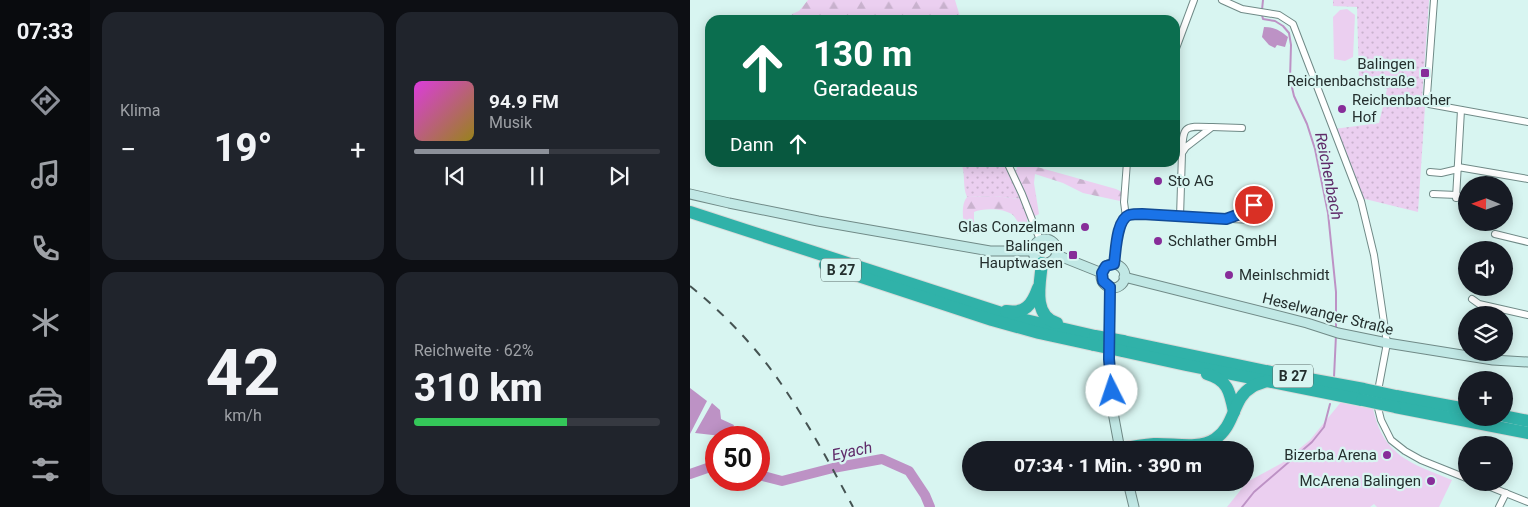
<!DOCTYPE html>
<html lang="de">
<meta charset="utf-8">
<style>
body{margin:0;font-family:Roboto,sans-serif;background:#20242c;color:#f1f3f6;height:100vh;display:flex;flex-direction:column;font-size:19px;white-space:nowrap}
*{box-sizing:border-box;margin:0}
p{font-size:16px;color:#9ea1a6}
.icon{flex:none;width:28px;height:28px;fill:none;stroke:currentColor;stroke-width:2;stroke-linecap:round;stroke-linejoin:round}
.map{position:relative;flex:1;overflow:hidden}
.sheet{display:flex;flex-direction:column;gap:12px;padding:12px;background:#0d0f14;width:600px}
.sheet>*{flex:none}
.top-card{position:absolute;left:15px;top:15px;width:475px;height:152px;border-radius:15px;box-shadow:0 2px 12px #0003;background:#0b6e4f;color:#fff;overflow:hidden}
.needle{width:32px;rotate:271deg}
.fabs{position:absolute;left:768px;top:176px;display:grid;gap:10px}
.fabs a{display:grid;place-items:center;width:55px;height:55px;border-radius:50%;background:#171b24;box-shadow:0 2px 12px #0003;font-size:25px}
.speed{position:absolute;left:15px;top:426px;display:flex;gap:10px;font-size:25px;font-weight:700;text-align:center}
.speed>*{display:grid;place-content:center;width:65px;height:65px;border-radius:50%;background:#171b24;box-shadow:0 2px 12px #0003;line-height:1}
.speed .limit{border:8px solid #d22;background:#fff;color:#111}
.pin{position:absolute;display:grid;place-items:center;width:42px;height:42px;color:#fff;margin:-21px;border:2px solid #fff;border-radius:50%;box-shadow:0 1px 5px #0007}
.me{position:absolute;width:55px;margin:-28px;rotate:356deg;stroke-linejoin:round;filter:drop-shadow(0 0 4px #0008)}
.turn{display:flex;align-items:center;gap:18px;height:105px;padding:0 25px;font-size:22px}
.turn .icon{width:65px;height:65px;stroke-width:2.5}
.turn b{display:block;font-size:35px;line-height:42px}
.then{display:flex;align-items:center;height:48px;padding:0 25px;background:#0003;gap:10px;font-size:19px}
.big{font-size:38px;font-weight:800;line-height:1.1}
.sheet .widget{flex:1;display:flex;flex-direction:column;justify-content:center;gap:8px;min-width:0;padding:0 18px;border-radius:15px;background:#20242c}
.sheet .dial{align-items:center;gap:0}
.dial b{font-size:65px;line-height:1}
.song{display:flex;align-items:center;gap:15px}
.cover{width:60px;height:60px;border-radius:8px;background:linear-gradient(135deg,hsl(300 70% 55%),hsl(50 70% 35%))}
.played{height:5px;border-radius:2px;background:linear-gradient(90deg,#8c9099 55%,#363941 55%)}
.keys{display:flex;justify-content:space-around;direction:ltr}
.heat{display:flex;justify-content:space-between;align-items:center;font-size:28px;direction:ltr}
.charge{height:8px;border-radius:4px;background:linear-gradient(90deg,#34c759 62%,#363941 0)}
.sheet .tiles{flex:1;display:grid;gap:12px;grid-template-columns:repeat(2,1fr)}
.trip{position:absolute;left:272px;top:441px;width:292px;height:50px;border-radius:25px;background:#171b24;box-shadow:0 2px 12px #0003;font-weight:800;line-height:50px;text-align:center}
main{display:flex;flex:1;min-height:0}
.menu{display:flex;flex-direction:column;width:90px;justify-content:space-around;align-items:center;background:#090b0e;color:#9ea1a6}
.menu .icon{width:35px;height:35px}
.menu .active{color:#8c9099}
.menu b{font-size:22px;color:#f1f3f6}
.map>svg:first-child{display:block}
.grass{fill:url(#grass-dots)}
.forest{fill:url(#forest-firs)}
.pitch{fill:#ebcff0}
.water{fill:#bd92c5}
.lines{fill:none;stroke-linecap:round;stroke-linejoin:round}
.stream{stroke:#bd92c5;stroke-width:2}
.river{stroke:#bd92c5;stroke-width:10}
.street-casing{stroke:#708a87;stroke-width:8}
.secondary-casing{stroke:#708a87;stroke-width:11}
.highway-casing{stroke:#d8dad9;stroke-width:14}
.street{stroke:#fff;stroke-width:6}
.secondary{stroke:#c1e8e5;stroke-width:9}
.highway{stroke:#30b2a9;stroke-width:12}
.rail{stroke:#455352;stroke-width:2;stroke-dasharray:9 9;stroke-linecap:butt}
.highway-bridge-casing{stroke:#d8dad9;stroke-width:14;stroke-linecap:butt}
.highway-bridge{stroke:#30b2a9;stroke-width:12}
.route-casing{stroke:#114b97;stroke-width:12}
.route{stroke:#1a73e8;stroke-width:9}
.poi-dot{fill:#872d99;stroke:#d8f5f1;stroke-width:2}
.labels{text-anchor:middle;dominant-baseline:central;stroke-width:4.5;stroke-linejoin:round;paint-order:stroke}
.shield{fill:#d8f5f1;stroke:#5a6a68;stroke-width:1}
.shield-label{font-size:14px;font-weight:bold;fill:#242f2e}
.poi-label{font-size:15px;fill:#242f2e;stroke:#d8f5f1;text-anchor:end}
.street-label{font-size:15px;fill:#242f2e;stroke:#d8f5f1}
.water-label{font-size:16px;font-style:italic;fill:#5f2b69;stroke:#d8f5f1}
</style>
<main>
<nav class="menu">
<b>07:33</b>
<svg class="icon active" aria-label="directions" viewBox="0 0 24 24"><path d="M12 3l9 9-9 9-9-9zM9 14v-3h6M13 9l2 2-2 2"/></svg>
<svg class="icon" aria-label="music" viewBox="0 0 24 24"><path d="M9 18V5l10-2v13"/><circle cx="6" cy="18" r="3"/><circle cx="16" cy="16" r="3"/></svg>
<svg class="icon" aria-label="phone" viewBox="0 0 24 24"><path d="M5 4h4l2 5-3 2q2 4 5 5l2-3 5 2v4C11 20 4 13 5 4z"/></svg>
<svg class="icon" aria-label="climate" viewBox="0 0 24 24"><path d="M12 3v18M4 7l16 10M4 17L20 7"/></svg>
<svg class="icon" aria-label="car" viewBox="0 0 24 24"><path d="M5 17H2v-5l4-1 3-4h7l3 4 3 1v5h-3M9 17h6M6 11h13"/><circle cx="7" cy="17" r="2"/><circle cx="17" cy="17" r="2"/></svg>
<svg class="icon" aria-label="filters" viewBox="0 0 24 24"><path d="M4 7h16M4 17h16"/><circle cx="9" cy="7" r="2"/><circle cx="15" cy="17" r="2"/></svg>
</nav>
<section class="sheet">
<div class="tiles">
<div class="widget"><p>Klima</p>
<div class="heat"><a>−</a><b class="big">19°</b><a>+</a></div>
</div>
<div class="widget">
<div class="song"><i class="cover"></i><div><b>94.9 FM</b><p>Musik</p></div></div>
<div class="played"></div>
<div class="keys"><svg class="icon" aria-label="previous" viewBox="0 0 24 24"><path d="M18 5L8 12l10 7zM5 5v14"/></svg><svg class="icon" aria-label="pause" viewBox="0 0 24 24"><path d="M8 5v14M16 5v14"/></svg><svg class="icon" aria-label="next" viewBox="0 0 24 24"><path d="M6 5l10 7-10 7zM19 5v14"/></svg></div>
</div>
<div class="widget dial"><b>42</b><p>km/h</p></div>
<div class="widget"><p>Reichweite · 62%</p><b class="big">310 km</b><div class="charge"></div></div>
</div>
</section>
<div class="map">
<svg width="838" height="507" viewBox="0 0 838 507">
<defs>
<pattern id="grass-dots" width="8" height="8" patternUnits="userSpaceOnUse" patternTransform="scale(1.25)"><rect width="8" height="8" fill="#ebcff0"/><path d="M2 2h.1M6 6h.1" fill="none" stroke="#c9b2ce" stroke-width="1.8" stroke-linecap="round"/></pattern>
<pattern id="forest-firs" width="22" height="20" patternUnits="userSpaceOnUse" patternTransform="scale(1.25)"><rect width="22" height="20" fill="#ebcff0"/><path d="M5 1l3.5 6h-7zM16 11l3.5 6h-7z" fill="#c9b2ce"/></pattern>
</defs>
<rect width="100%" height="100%" fill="#d8f5f1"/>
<g class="grass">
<path d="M643 0H739L732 99 735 107 728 212 671 198 644 129 689 123 697 89 669 80 667 7 643 6Z"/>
<path d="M271 163H317L322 173 315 179H322L326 190 331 199 304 196 277 197C272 186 276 173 271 163Z"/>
</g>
<g class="forest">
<path d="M118 0H265L271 20H99L102 14 109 11Z"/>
<path d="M327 162 333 163 426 189 432 192 433 200 430 201 393 193 373 183 345 174 344 183 349 214 343 217 337 215V224L330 225C328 222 325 217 323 215 314 208 293 208 284 212V221L287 225 284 234H277C273 224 270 205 277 197L304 196 330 199 322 179 316 180 315 175 320 174 327 169 326 164Z"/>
</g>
<g class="pitch">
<path d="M657 9 665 15 663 57 655 61 644 59 643 17 650 10Z"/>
<path d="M651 402 683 409C694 457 721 463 762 480L749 507H687L684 504 680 507H537L557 482 592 463 620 440Z"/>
</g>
<g class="water">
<path d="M574 27C584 27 590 30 598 37L595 47 587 45 585 48 579 45 572 37Z"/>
<path d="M0 388 17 401 0 434Z"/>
<path d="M22 403 30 410 31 419 44 425 40 437 5 433Z"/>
</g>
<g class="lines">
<g class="stream">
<path d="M572 10 573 0"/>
<path d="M572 15 573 19 585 21 593 26 599 33 601 45 600 79 604 96 617 124 625 149 638 213 646 292V328"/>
<path d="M644 377 646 335"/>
<path d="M552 507 564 492 622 442 634 427 640 404"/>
</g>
<g class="river">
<path d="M0 474 26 465"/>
<path d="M69 475 92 481 143 468 192 459 219 471 235 495 240 507"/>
</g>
<defs>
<g id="street">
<path d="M532 0 552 9 589 15 603 24 671 201 684 255 697 343 687 396 688 408 691 420 701 440 715 451 731 460 776 478"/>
<path d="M744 0 737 95 739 104 838 122"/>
<path d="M485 51 504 0"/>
<path d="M522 127 552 128"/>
<path d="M317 162 332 194 350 240"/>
<path d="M768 167 838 179"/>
<path d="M740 172 751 173 768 169"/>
<path d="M743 194 767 195"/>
<path d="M766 198 771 110"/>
<path d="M436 217 434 202 437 162"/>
<path d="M490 217 492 153 496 147 522 127C494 126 493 125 492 153"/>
<path d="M805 234 838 242"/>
<path d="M424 264 429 227 439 215C469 213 501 217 532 218 543 219 556 221 566 218L568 210 564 205H556L547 215 536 219"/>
<path d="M782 299 789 304 838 315"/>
<path d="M788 482 838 502"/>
<path d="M809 507 816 493"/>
</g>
<g id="secondary">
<path d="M0 194 39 203 128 221 300 251H342"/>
<circle cx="355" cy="251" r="12"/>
<path d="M367 255 412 273"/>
<circle cx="423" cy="276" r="12"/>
<path d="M434 277 617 323 648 333 697 343 803 360 838 362"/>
<path d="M420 287 419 359 422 407 430 450"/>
<path d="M438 482 444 507"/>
</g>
<g id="highway">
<path d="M0 212 327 318 405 336"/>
<path d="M352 263C350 283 342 316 367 323"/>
<path d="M135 265 302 320 349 333 404 345"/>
<path d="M316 311C335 314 342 305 348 288"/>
<path d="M433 341 576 371 674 389"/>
<path d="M432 351 496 365 672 400"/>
<path d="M517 374C538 380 540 392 544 412"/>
<path d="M706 396 776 409"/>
<path d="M705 407 838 433"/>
<path d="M814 416 838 421"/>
<path d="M430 449C441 447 453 445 464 444 483 443 508 450 525 439 546 425 542 398 562 387 566 384 572 383 577 381"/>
</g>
</defs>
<use href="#street" class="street-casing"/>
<use href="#secondary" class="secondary-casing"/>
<use href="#highway" class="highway-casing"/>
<use href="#street" class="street"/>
<use href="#secondary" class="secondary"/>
<use href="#highway" class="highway"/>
<path class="rail" d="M0 286C32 312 61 342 85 375 115 417 139 462 163 507"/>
<defs>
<g id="highway-bridge">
<path d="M405 336 433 341"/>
<path d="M404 345 432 351"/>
<path d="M674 389 706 396"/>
<path d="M672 400 705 407"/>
</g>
</defs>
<use href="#highway-bridge" class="highway-bridge-casing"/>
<use href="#highway-bridge" class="highway-bridge"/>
</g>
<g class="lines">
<defs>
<path id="route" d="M422 391 419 359 420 287 413 281 412 273 416 266 424 264C426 252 426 220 439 215 443 214 448 214 452 214L536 219 547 215 556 205H564"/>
</defs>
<use href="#route" class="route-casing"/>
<use href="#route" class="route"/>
</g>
<g class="poi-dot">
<rect x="730" y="68" width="10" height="10" rx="2.5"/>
<circle cx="652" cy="109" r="5"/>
<circle cx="468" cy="181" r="5"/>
<circle cx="395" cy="227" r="5"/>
<circle cx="468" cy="241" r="5"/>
<rect x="378" y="250" width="10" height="10" rx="2.5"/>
<circle cx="539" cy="275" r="5"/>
<circle cx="697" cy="455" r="5"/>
<circle cx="741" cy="481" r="5"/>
</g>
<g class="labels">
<g class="shield">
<rect x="131" y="258.5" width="40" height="23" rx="4"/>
<rect x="583" y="364.5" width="40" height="23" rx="4"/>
</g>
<g class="shield-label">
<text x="151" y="270">B 27</text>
<text x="603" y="376">B 27</text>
</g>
<g class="poi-label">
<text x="725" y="64">Balingen<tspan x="725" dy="17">Reichenbachstraße</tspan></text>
<text x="662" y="100" text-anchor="start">Reichenbacher<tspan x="662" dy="17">Hof</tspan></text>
<text x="478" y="181" text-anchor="start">Sto AG</text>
<text x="385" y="227">Glas Conzelmann</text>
<text x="478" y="241" text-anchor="start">Schlather GmbH</text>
<text x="373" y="246">Balingen<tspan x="373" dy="17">Hauptwasen</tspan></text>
<text x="549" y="275" text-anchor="start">Meinlschmidt</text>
<text x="687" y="455">Bizerba Arena</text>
<text x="731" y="481">McArena Balingen</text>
</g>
<g class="street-label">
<text transform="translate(638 314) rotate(14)">Heselwanger Straße</text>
</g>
<g class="water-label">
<text transform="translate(639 176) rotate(79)">Reichenbach</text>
<text transform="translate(162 451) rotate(-12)">Eyach</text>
</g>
</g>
</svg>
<div class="fabs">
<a><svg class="needle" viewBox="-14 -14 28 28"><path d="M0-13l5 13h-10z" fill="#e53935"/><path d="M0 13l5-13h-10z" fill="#9ea1a6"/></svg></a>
<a><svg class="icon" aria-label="sound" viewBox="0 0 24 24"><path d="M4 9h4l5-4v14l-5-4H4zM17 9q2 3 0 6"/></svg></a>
<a><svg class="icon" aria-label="layers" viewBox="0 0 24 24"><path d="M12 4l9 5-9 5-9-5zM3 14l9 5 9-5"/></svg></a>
<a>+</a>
<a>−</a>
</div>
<div class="speed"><div class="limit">50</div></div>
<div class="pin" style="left:564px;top:205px;background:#d93025"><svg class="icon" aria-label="arrive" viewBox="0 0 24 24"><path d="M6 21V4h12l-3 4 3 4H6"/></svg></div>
<svg class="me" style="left:422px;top:391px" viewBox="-20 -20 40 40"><circle r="19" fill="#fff"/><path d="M0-13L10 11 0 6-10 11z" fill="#1a73e8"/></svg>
<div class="trip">07:34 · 1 Min. · 390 m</div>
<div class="top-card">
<div class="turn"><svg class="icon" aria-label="ahead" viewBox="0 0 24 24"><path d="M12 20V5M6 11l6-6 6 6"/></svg><div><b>130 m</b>Geradeaus</div></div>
<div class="then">Dann<svg class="icon" aria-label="ahead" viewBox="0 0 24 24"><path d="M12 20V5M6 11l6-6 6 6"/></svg></div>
</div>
</div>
</main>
